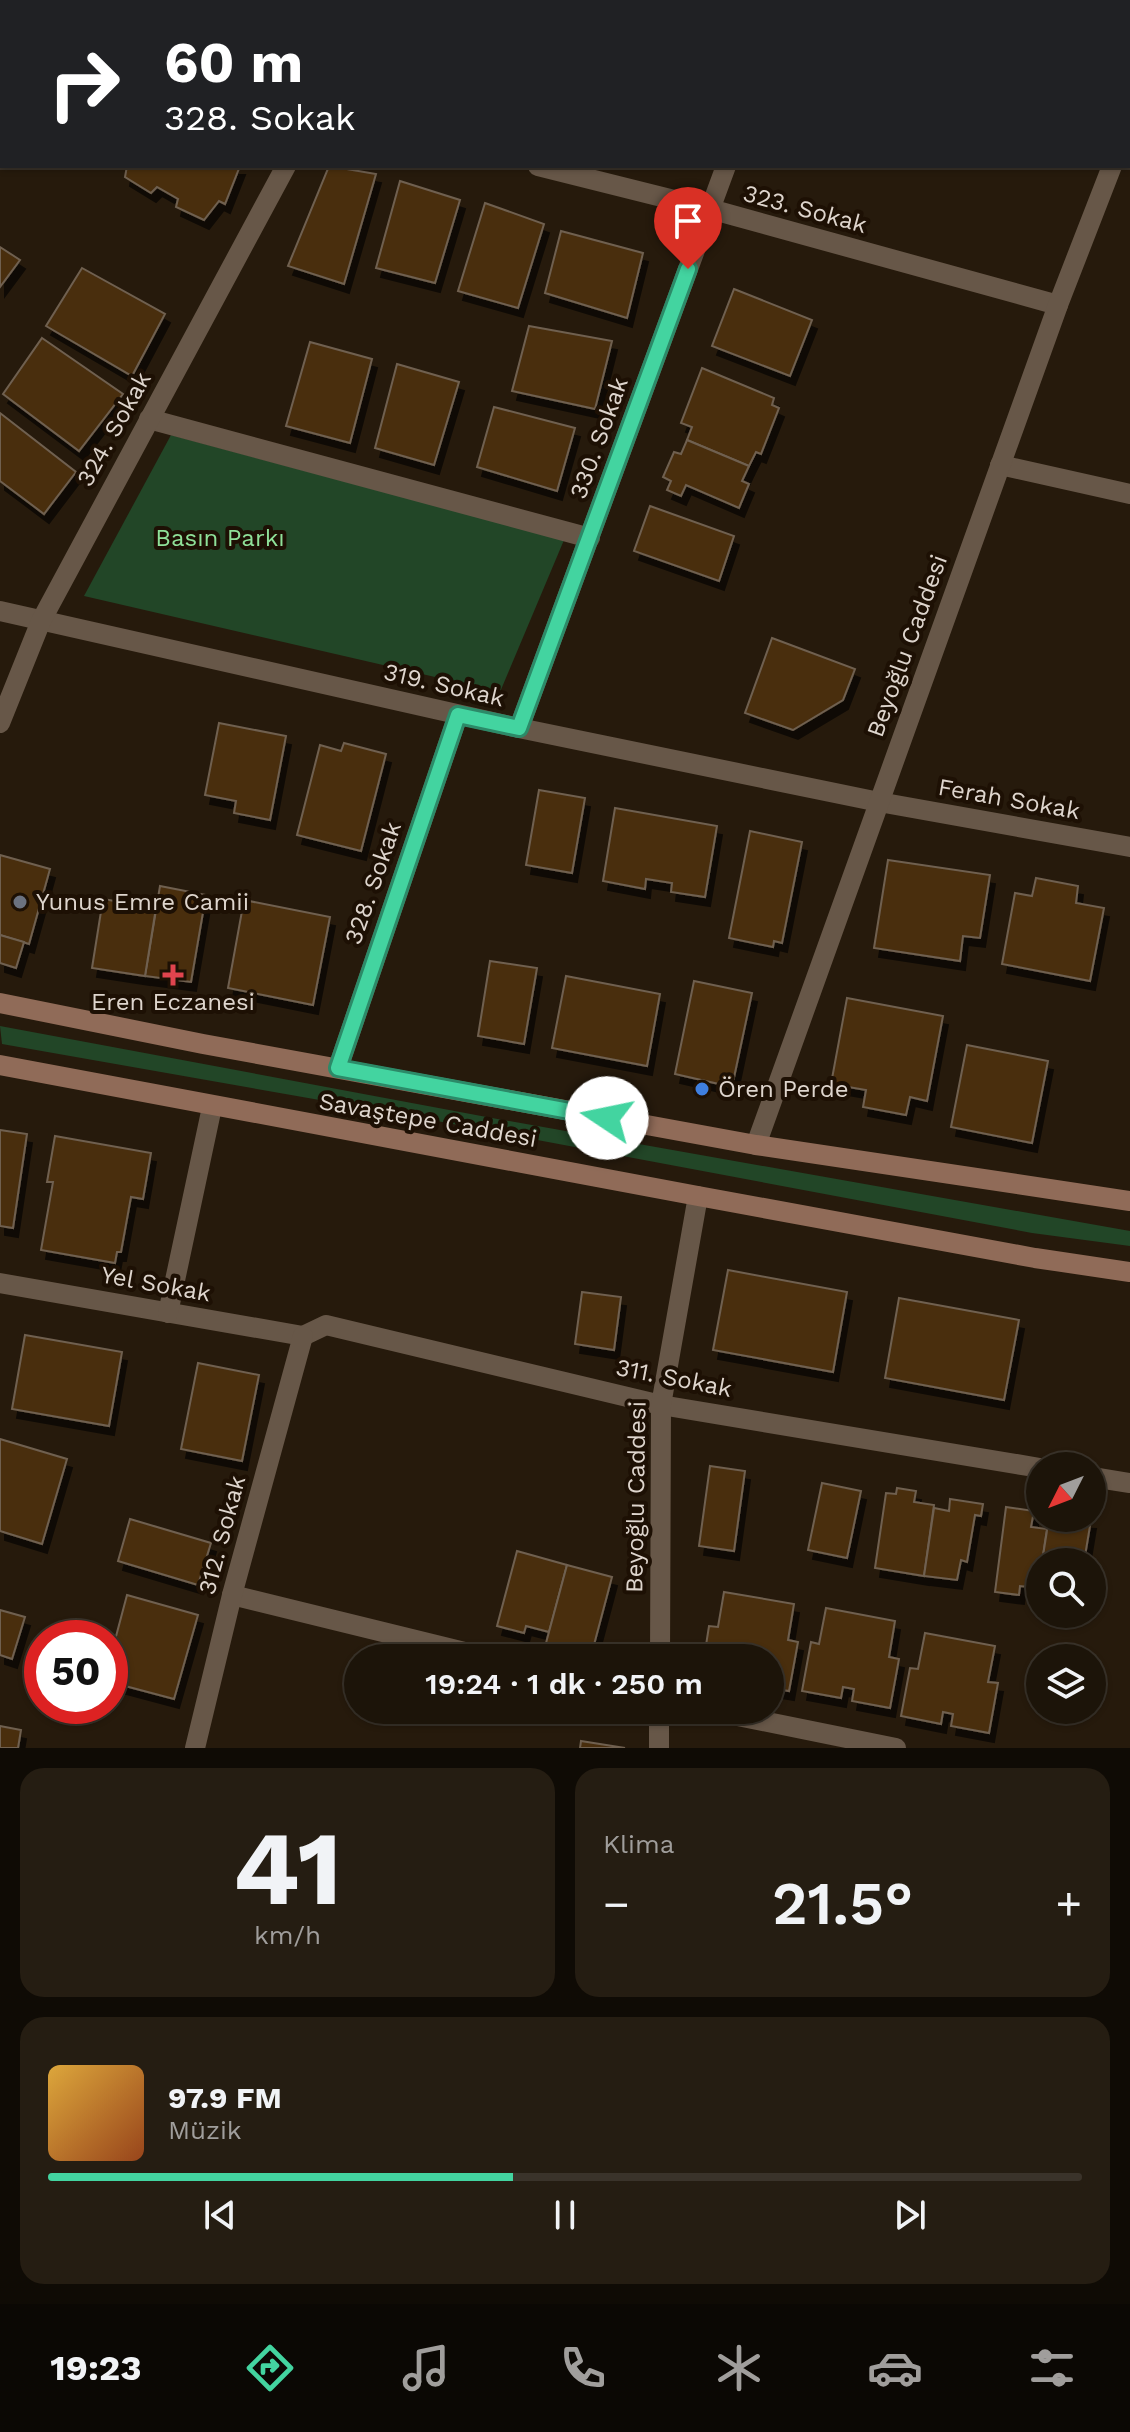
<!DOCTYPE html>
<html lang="tr">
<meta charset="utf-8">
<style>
body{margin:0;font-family:"Work Sans",sans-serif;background:#251d12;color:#f1f3f6;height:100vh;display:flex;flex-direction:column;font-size:30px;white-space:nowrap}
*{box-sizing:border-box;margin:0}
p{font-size:26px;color:#a09e9c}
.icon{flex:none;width:44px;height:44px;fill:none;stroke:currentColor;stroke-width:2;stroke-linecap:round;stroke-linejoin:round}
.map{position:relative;height:1748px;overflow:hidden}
.details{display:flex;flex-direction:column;gap:20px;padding:20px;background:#0f0b05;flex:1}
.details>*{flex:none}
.hud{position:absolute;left:0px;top:0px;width:1130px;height:168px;box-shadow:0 2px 6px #0004,0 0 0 2px #3a332a;background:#202124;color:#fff;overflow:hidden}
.needle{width:52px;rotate:228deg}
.buttons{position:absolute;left:1026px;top:1452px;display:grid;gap:16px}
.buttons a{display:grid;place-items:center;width:80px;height:80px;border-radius:50%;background:#1c1409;box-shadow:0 2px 6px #0004,0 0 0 2px #3a332a;font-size:40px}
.speed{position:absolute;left:24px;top:1620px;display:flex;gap:16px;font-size:40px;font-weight:700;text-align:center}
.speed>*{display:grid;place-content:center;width:104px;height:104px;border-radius:50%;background:#1c1409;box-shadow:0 2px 6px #0004,0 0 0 2px #3a332a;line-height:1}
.speed .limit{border:12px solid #d22;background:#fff;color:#111}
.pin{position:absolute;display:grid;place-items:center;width:68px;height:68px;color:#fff;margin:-82px -34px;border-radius:50% 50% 50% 0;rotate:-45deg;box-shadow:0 0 8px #0007}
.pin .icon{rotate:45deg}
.me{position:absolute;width:88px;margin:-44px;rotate:281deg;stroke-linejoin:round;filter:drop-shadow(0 0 6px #0008)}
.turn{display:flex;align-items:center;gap:28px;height:168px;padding:0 32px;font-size:36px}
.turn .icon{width:104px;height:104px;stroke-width:2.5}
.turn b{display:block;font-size:56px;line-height:68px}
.big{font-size:60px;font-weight:600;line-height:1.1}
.details .tile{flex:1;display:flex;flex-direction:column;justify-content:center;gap:12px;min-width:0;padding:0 28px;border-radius:24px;background:#251d12}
.details .dial{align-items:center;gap:0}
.dial b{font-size:104px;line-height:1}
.song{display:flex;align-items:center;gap:24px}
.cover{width:96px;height:96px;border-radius:12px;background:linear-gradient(135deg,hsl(40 70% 55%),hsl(20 70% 35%))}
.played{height:8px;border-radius:4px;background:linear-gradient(90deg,#43d4a0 45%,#3a332a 45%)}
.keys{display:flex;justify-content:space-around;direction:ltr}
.heat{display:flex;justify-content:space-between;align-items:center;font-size:44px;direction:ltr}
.details .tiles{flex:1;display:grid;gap:20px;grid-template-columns:1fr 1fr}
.tile:last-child{grid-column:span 2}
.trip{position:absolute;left:344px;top:1644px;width:440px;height:80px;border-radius:40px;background:#1c1409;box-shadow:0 2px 6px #0004,0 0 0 2px #3a332a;font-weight:600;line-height:80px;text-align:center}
.dock{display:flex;height:128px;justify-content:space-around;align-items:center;background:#0b0804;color:#a09e9c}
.dock .icon{width:56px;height:56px}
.dock .on{color:#43d4a0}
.dock b{font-size:36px;color:#f1f3f6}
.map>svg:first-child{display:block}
.green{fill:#224627}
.building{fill:#482e10;stroke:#6f6050;stroke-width:2;filter:url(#shadow)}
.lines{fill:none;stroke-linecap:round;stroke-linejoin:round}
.street{stroke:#675748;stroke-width:20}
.secondary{stroke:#906b58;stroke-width:20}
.route-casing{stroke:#2c8a68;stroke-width:20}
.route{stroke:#43d4a0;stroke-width:14}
.worship-dot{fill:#6b7280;stroke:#1d1004;stroke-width:3}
.health-dot{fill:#e0444e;stroke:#1d1004;stroke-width:3}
.shop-dot{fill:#3f7fe0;stroke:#1d1004;stroke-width:3}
.labels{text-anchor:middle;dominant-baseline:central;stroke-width:8;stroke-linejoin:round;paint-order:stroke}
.street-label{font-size:24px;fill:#ded5cd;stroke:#1d1004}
.park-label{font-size:24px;fill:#8fe199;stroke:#1d1004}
.poi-label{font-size:24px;fill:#ded5cd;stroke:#1d1004;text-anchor:start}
</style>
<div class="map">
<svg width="1130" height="1748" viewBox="0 0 1130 1748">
<defs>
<filter id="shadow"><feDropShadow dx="5" dy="9" stdDeviation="0" flood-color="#0009"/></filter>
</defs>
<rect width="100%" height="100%" fill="#261a0c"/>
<g class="green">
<path d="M171 435 564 540 500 692 84 596Z"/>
<path d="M0 1026 492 1118 1130 1231V1246L1032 1233 405 1115 2 1044Z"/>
</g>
<g class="building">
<path d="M196 0H300L303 2H195Z"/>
<path d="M428 0H499V2H432Z"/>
<path d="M634 0H711L713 2H634Z"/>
<path d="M1057 0H1116L1115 2H1062Z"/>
<path d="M127 166H240L225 204 219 201 204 220 176 207 178 199 157 187 151 193 125 177Z"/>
<path d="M329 166 376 174 344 284 288 266Z"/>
<path d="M400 181 460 200 435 283 376 268Z"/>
<path d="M485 203 544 224 518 308 458 291Z"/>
<path d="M561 231 643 253 627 318 545 293Z"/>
<path d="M0 247 20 260 0 287Z"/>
<path d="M82 268 165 314 132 376 46 326Z"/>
<path d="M734 289 812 320 790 376 712 346Z"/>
<path d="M529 326 612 341 595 409 512 391Z"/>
<path d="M42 338 123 394 79 451 3 394Z"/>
<path d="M310 342 372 359 350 443 286 426Z"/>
<path d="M397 364 459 382 434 465 375 448Z"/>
<path d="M702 368 774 398 772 405 779 408 761 454 756 452 749 466 687 440 692 427 681 423Z"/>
<path d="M494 407 575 428 557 491 477 467Z"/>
<path d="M0 413 76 472 44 514 0 481Z"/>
<path d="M687 440 749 466 742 481 749 484 739 508 686 485 681 496 667 490 671 481 663 477 674 452 681 454Z"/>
<path d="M650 506 734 536 719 581 634 551Z"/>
<path d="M772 638 855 669 843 700 793 730 745 713Z"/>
<path d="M219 723 286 736 270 820 234 813 236 801 205 795Z"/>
<path d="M344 743 386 754 361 851 297 835 320 745 341 751Z"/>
<path d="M539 790 585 798 572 873 526 865Z"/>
<path d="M615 808 717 826 705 897 671 892 672 883 646 879 645 889 603 881Z"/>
<path d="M750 831 802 842 782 943 774 941 773 947 729 938Z"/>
<path d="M0 855 50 869 29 944 0 935Z"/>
<path d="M888 860 990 875 980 938 963 936 960 961 874 948Z"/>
<path d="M1036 878 1078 886 1076 903 1104 908 1090 981 1002 964 1015 893 1032 896Z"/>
<path d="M160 886 206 895 191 982 145 976Z"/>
<path d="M103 899 156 908 145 976 92 968Z"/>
<path d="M244 900 330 917 313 1005 228 988Z"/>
<path d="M0 935 24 942 16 968 0 963Z"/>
<path d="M490 961 537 968 524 1044 478 1036Z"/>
<path d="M566 976 660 994 647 1066 552 1048Z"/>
<path d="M694 981 752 993 732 1087 675 1074Z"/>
<path d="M847 998 943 1016 927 1101 910 1097 906 1115 863 1107 866 1090 831 1084Z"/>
<path d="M967 1045 1048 1061 1032 1143 951 1127Z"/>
<path d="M0 1130 27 1134 13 1228 0 1226Z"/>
<path d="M55 1136 151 1153 143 1199 131 1197 121 1252H117L115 1263 41 1250 53 1182H47Z"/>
<path d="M728 1270 847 1292 833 1372 713 1350Z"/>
<path d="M582 1292 621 1297 614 1350 575 1344Z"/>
<path d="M899 1298 1019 1320 1004 1400 885 1378Z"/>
<path d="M25 1335 122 1352 109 1426 12 1409Z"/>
<path d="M198 1363 259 1375 242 1461 181 1449Z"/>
<path d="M0 1439 67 1459 42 1544 0 1531Z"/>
<path d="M710 1466 745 1471 734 1551 699 1546Z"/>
<path d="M822 1483 861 1491 847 1558 808 1550Z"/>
<path d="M897 1488 916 1491 914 1502 934 1505 924 1576 875 1568 886 1493 896 1494Z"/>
<path d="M950 1499 983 1504 981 1516 975 1515 967 1562 961 1560 957 1580 924 1576 934 1508 949 1511Z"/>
<path d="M1006 1507 1034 1511 1031 1527 1047 1529 1042 1562H1040L1038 1588 1020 1586 1019 1595 995 1592Z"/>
<path d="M1049 1518 1091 1520 1084 1562H1042Z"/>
<path d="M130 1519 211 1543 198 1585 118 1561Z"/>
<path d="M517 1551 567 1565 549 1632 526 1626 524 1633 497 1626Z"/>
<path d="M567 1565 612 1577 591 1656 546 1643Z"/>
<path d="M724 1592 794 1604 788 1640 798 1642 789 1691 770 1688V1658H704L709 1626 718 1627Z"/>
<path d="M127 1595 198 1615 174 1699 110 1682V1659Z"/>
<path d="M826 1608 895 1621 889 1657 899 1659 890 1708 852 1701 854 1689 843 1687 841 1698 802 1691 811 1642 819 1644Z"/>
<path d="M0 1610 25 1617 12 1659 0 1655Z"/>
<path d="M925 1633 995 1646 988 1682 998 1683 989 1733 951 1726 953 1714 943 1712 941 1724 901 1716 910 1668 918 1669Z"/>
<path d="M0 1726 21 1730 18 1748H0Z"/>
<path d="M581 1741 625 1748H580Z"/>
</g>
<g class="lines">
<g class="street">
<path d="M377 2 378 0"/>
<path d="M787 2V0"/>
<path d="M0 13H2"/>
<path d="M1128 125 1130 120"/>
<path d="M538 166 710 209 1058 305"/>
<path d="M149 419 590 538"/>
<path d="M1000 465 1130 494"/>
<path d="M0 611 519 728 879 802 1130 847"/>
<path d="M0 723 41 621 286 166"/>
<path d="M519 728 726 166"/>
<path d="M338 1068 458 715"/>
<path d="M756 1145 1058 305 1112 166"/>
<path d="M0 1283 303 1336"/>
<path d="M168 1313 212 1107"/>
<path d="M303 1336 326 1325 661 1405 1040 1468"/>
<path d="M1092 1477 1130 1483"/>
<path d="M232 1595 489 1658"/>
<path d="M660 1658 661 1405 698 1196"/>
<path d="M708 1710 896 1748"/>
<path d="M195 1748 232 1595 303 1336"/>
<path d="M659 1748V1710"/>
</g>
<g class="secondary">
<path d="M0 1003 203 1044 756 1145 1130 1201"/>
<path d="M0 1065 698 1196 1035 1258 1130 1272"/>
</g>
</g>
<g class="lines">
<defs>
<path id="route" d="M607 1118 338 1068 458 715 519 728 688 269"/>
</defs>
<use href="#route" class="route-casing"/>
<use href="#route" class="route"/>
</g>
<circle class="worship-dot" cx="20" cy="902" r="8"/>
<path class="health-dot" d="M169 963h8v8h8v8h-8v8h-8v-8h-8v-8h8z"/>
<circle class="shop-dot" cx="702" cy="1089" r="8"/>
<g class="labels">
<g class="street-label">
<text transform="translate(805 209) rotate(15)">323. Sokak</text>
<text transform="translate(114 429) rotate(-61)">324. Sokak</text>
<text transform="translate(599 438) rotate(-70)">330. Sokak</text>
<text transform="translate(907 646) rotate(-70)">Beyoğlu Caddesi</text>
<text transform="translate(444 685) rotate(13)">319. Sokak</text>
<text transform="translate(1009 799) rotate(10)">Ferah Sokak</text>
<text transform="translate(373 883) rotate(-71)">328. Sokak</text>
<text transform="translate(428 1120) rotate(10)">Savaştepe Caddesi</text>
<text transform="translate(156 1284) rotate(10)">Yel Sokak</text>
<text transform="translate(674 1378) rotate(11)">311. Sokak</text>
<text transform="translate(636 1497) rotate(-89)">Beyoğlu Caddesi</text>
<text transform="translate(222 1535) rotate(-75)">312. Sokak</text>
</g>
<g class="park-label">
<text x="220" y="538">Basın Parkı</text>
</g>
<g class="poi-label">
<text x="36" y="902">Yunus Emre Camii</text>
<text x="173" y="1002" text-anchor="middle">Eren Eczanesi</text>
<text x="718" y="1089">Ören Perde</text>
</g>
</g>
</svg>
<div class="buttons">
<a><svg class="needle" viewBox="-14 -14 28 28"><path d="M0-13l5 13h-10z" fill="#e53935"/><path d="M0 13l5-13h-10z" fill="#a09e9c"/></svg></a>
<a><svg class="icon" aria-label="search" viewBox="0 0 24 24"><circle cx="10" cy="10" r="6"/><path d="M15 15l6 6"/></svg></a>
<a><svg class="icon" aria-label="layers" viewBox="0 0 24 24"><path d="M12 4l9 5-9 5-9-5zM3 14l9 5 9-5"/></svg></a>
</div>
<div class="speed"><div class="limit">50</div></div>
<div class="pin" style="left:688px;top:269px;background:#d93025"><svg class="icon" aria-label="arrive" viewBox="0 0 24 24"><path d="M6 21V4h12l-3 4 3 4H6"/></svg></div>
<svg class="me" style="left:607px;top:1118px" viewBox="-20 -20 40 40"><circle r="19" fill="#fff"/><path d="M0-13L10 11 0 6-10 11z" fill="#43d4a0"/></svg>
<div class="trip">19:24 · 1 dk · 250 m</div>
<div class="hud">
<div class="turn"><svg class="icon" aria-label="right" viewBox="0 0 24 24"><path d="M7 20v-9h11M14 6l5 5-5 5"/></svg><div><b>60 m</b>328. Sokak</div></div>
</div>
</div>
<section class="details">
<div class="tiles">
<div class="tile dial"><b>41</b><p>km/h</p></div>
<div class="tile"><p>Klima</p>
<div class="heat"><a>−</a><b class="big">21.5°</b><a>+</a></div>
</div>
<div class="tile">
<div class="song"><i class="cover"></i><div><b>97.9 FM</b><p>Müzik</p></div></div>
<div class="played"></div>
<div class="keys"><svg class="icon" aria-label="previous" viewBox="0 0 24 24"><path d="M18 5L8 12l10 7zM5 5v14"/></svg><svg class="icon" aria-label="pause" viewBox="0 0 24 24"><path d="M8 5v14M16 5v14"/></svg><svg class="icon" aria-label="next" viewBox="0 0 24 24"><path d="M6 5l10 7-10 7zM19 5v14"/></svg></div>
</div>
</div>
</section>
<nav class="dock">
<b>19:23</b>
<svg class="icon on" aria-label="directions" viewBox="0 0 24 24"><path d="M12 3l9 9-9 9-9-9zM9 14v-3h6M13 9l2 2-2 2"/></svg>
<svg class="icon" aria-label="music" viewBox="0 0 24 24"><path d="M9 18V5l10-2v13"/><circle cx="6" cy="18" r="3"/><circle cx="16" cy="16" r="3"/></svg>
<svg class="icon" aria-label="phone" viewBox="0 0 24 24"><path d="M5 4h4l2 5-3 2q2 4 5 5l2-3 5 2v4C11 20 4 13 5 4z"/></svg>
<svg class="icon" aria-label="climate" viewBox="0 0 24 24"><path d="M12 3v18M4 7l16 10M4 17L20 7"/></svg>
<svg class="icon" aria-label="car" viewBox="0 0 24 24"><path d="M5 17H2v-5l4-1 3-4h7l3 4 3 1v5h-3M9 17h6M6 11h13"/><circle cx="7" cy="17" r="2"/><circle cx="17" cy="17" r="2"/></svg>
<svg class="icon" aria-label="filters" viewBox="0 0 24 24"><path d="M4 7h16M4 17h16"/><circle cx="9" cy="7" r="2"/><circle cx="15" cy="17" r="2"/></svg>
</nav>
